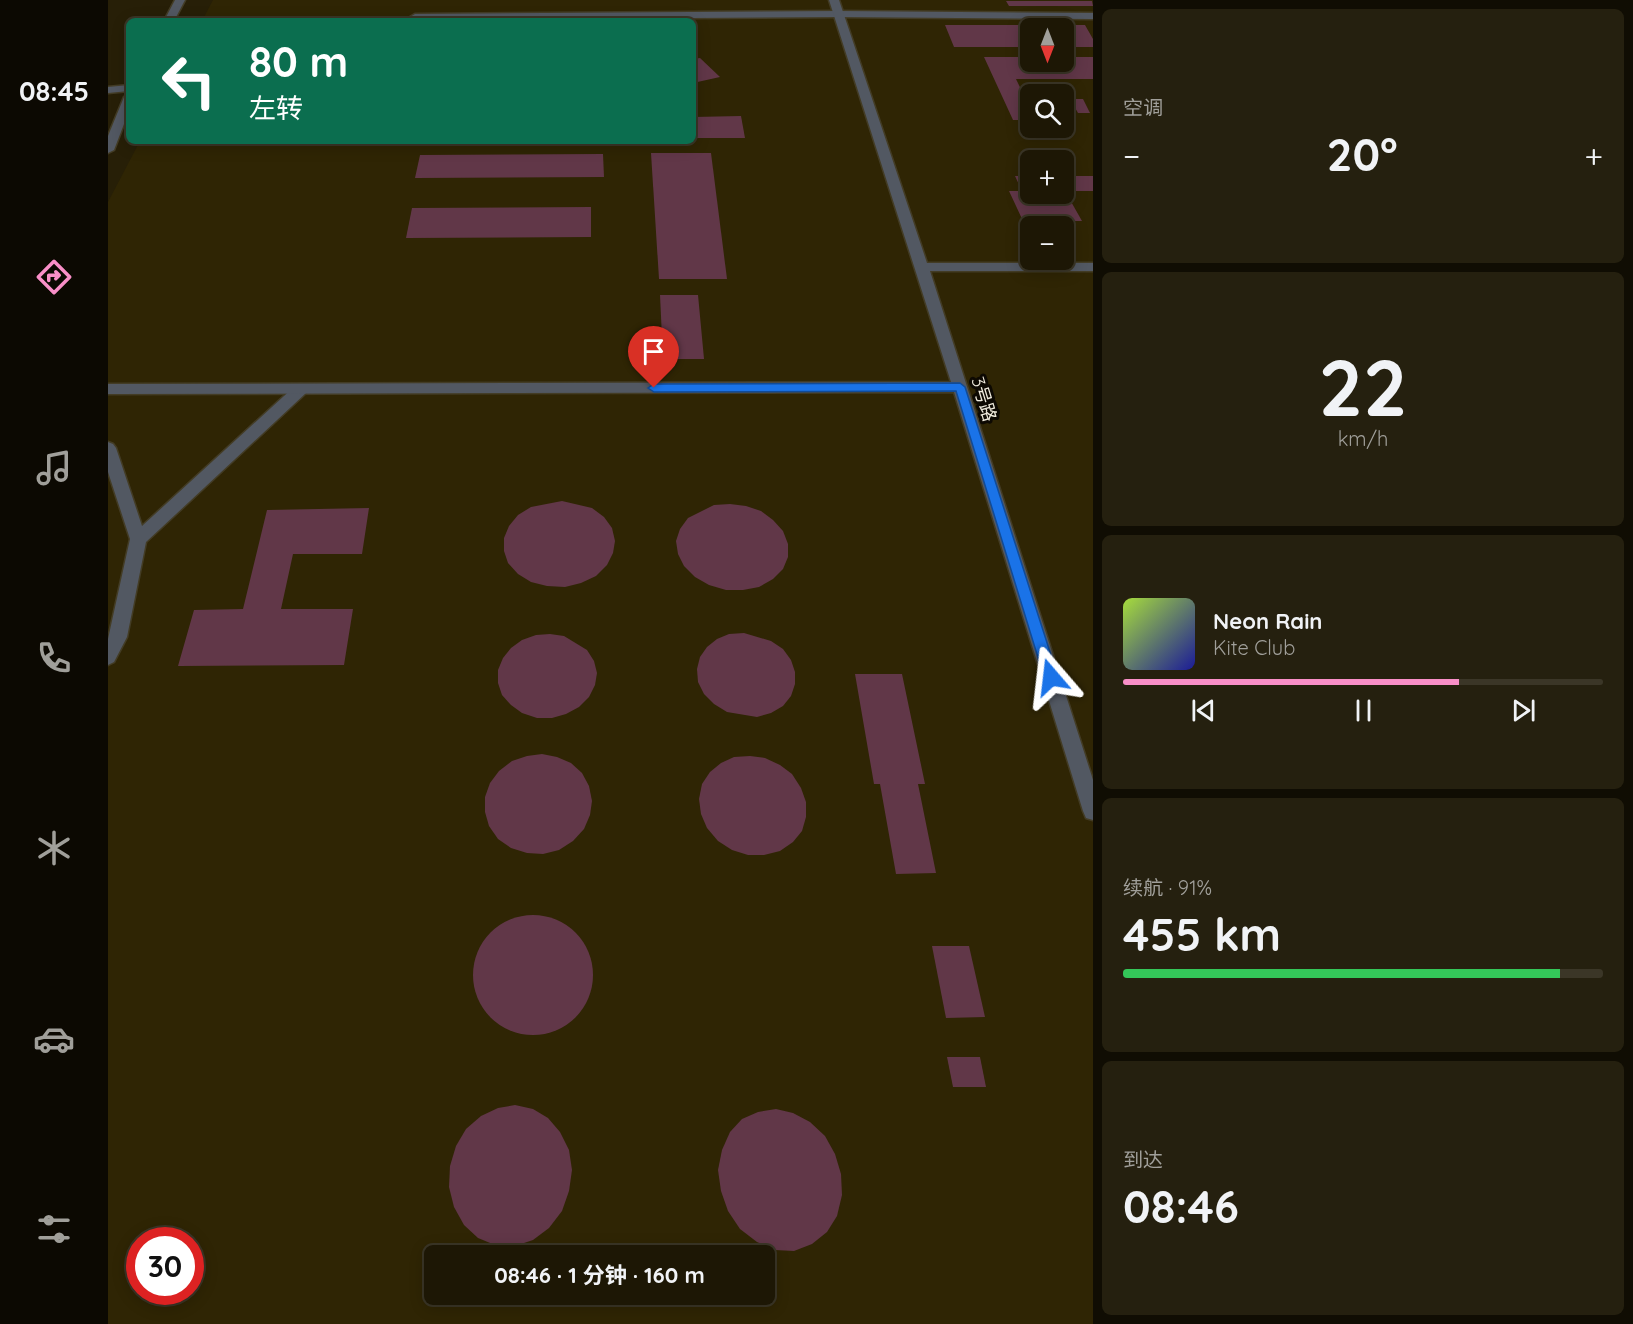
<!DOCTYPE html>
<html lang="zh">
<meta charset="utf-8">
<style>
body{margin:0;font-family:Quicksand,"Noto Sans SC",sans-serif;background:#25200f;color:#f1f3f6;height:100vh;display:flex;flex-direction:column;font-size:22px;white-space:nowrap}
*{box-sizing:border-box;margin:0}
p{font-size:20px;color:#a09f9a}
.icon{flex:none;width:33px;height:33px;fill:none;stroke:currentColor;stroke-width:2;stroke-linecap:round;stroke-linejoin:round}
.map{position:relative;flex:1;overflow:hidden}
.details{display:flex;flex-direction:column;gap:9px;padding:9px;background:#100d03;width:540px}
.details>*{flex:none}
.hud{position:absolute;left:18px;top:18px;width:570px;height:126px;border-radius:9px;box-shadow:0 3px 15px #0003,0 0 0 2px #3b3627;background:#0b6e4f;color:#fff;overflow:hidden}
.needle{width:39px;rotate:180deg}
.fabs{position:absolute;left:912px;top:18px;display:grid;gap:12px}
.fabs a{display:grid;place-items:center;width:54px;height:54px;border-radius:9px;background:#1d1705;box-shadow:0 3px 15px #0003,0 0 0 2px #3b3627;font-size:30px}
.speed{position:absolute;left:18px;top:1227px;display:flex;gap:12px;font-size:30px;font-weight:700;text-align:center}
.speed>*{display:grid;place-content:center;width:78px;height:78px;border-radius:50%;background:#1d1705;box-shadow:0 3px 15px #0003,0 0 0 2px #3b3627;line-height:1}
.speed .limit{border:9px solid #d22;background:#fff;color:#111}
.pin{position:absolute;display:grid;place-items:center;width:51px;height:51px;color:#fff;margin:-62px -26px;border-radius:50% 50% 50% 0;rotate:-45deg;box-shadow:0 0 6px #0007}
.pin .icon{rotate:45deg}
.me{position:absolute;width:66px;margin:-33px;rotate:343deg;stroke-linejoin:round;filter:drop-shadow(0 0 4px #0008)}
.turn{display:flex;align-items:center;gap:21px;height:126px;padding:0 24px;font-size:27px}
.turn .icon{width:78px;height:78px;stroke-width:2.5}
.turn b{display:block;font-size:42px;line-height:51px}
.big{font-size:45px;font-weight:700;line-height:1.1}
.details .card{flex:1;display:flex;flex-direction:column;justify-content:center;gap:9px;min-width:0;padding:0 21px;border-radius:9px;background:#25200f}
.details .dial{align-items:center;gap:0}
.dial b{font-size:78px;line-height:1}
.song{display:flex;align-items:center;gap:18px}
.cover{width:72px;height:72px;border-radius:9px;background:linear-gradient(135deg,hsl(80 70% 55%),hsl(240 70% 35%))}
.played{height:6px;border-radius:3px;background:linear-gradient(90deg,#f98fc8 70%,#3b3627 70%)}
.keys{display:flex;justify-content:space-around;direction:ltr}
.heat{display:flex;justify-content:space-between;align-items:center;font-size:33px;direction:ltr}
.charge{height:9px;border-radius:4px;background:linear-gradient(90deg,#34c759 91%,#3b3627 0)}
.trip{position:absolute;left:316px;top:1245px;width:351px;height:60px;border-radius:9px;background:#1d1705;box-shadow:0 3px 15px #0003,0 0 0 2px #3b3627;font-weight:700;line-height:60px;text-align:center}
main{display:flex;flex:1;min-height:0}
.tab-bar{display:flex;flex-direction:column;width:108px;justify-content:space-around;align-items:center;background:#0c0902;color:#a09f9a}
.tab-bar .icon{width:42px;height:42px}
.tab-bar .current{color:#f98fc8}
.tab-bar b{font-size:27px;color:#f1f3f6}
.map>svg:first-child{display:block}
.built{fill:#2f2504;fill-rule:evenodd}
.building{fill:#613748}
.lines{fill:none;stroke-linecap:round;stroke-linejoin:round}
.lane-casing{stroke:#433c25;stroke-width:3}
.street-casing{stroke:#433c25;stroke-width:3}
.lane{fill:#525862;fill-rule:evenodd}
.street{fill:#525862;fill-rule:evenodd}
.route{fill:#1a73e8;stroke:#114b97;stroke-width:1.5}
.labels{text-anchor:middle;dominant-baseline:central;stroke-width:6;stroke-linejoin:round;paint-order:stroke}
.street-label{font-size:18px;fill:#f1ecde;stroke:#0d0902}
</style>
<main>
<nav class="tab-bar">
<b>08:45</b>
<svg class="icon current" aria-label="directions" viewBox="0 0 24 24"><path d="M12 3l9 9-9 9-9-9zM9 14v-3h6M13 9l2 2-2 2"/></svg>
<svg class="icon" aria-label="music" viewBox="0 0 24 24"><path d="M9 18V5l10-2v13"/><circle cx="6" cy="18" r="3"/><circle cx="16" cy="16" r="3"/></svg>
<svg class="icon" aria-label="phone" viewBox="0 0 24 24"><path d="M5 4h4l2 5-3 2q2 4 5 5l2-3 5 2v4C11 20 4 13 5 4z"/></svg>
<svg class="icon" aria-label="climate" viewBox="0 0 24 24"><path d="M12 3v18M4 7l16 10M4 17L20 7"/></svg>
<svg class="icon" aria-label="car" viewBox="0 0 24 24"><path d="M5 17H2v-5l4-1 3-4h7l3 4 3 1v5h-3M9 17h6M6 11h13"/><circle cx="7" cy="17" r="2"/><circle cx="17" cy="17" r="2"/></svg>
<svg class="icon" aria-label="filters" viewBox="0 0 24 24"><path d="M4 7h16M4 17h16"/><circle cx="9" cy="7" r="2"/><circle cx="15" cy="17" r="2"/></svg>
</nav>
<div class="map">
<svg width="985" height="1324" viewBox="0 0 985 1324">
<rect width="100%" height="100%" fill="#271f07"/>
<path class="built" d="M105 0H985V1324H0V202L32 141H585V21H94ZM922 28H956V62H922ZM922 94H956V128H922ZM922 160H956V194H922ZM922 226H956V260H922ZM32 1240H82V1292H32ZM327 1256H657V1294H327Z"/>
<g class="building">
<path d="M898 1H984L985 6H901Z"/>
<path d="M837 25H977L985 39V47H956V28H922V47H846Z"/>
<path d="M876 57H922V62H956V57H985V79H908L922 108V120H905Z"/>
<path d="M592 58 612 77 585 83V59Z"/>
<path d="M962 99H975L982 113H970Z"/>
<path d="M633 116 637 138H585V117Z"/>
<path d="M543 153H603L619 279H551Z"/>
<path d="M495 154 496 177 307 178 312 155Z"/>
<path d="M907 176H922V194H956V176H985V191H957L974 221H915L901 191H914Z"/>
<path d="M483 207V237L298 238 304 208Z"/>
<path d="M552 295H590L596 359H555Z"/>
<path d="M454 501 484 508 496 517 504 528 507 541 505 553 499 565 488 576 473 583 457 587 439 586 423 582 410 574 400 563 396 551V538L401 526 410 515 423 507Z"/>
<path d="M622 504 638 506 653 511 665 520 675 531 680 544V557L675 569 665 579 651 587 635 590H618L601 585 587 577 576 566 570 554 568 541 572 529 580 518 606 505Z"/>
<path d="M261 508 254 554H185L173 609H245L236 665 70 666 86 610 135 609 159 510Z"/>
<path d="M636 633 663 641 675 649 683 660 687 672V684L683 696 675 706 663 713 649 717 619 712 606 704 596 694 590 682 589 669 592 657 599 647 609 639 621 634Z"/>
<path d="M442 634 456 636 479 650 486 661 489 673 487 685 481 697 471 707 458 714 444 718H429L414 713 403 705 394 695 390 683V670L395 658 403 648 414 640 428 635Z"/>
<path d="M747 674H794L817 784H810L828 873 788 874 772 784H766Z"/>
<path d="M434 754 449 757 463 763 474 773 481 786 484 801 482 815 476 829 465 841 451 850 435 854 419 853 403 848 390 839 381 826 377 812V797L382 783 391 771 404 761 419 756Z"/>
<path d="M642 756 657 758 672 765 684 774 693 788 698 802V817L694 831 685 842 672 851 656 855H640L624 850 610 841 599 828 593 814 591 799 594 784 602 772 613 763 626 757Z"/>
<circle cx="425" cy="975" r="60"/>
<path d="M824 946H861L877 1017 838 1018Z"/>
<path d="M839 1057H872L878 1087H845Z"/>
<path d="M407 1105 425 1109 440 1118 452 1132 461 1150 464 1170 461 1191 454 1211 441 1228 425 1240 407 1246 387 1245 370 1238 356 1225 346 1207 341 1187 342 1166 348 1146 358 1129 373 1116 390 1108Z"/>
<path d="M668 1109 685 1113 702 1122 717 1136 727 1154 733 1174 734 1195 729 1216 719 1232 704 1244 686 1251 667 1250 649 1242 632 1229 620 1211 613 1191 610 1170 614 1150 622 1132 634 1119 650 1112Z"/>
</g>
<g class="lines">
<defs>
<g id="lane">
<path d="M731 11 985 13V19L731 17 307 20 302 17 307 14Z"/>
<path d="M193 384 198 385 200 389 198 393 38 542 19 637 6 662 0 665V639L22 539 0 472V442L5 444 8 448 34 526 188 385Z"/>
</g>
<g id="street">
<path d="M67 0H77L66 21H56Z"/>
<path d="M721 0H731L819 263H985V271H822L985 780V820L978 818 975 811 846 392 0 394V384L843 382Z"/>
<path d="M21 85V91L0 93V87Z"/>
<path d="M21 94V111L6 150 0 153V136L16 97Z"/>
</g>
</defs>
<use href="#lane" class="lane-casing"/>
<use href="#street" class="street-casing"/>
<use href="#lane" class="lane"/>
<use href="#street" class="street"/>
</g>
<path class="route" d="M852 383 857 387 950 677 948 682H938L936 677 848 391 546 392 540 388 546 384Z"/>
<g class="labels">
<g class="street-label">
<text transform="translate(876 399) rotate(73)">3号路</text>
</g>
</g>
</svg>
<div class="fabs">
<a><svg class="needle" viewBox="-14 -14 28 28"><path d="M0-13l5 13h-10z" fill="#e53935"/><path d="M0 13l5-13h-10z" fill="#a09f9a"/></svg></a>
<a><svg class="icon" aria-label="search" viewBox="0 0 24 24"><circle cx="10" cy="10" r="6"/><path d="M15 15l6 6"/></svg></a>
<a>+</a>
<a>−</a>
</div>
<div class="speed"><div class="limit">30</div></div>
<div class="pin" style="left:546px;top:388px;background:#d93025"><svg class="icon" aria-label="arrive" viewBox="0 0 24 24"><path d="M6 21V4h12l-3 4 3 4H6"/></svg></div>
<svg class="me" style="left:943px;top:677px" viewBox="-20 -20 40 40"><path d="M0-17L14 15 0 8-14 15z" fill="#1a73e8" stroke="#fff" stroke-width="4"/></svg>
<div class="trip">08:46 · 1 分钟 · 160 m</div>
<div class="hud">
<div class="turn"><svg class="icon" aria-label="left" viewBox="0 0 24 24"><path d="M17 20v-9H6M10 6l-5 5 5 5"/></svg><div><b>80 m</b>左转</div></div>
</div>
</div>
<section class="details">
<div class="card"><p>空调</p>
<div class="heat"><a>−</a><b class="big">20°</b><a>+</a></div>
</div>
<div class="card dial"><b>22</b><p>km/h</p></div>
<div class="card">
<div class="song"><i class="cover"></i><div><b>Neon Rain</b><p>Kite Club</p></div></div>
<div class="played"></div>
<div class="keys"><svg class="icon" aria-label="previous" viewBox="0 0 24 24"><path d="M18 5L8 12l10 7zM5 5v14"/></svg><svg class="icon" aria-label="pause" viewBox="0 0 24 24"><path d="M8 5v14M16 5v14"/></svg><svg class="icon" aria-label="next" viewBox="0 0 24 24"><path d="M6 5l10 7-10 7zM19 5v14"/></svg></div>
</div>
<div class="card"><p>续航 · 91%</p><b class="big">455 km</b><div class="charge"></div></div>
<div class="card"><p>到达</p><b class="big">08:46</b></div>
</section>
</main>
